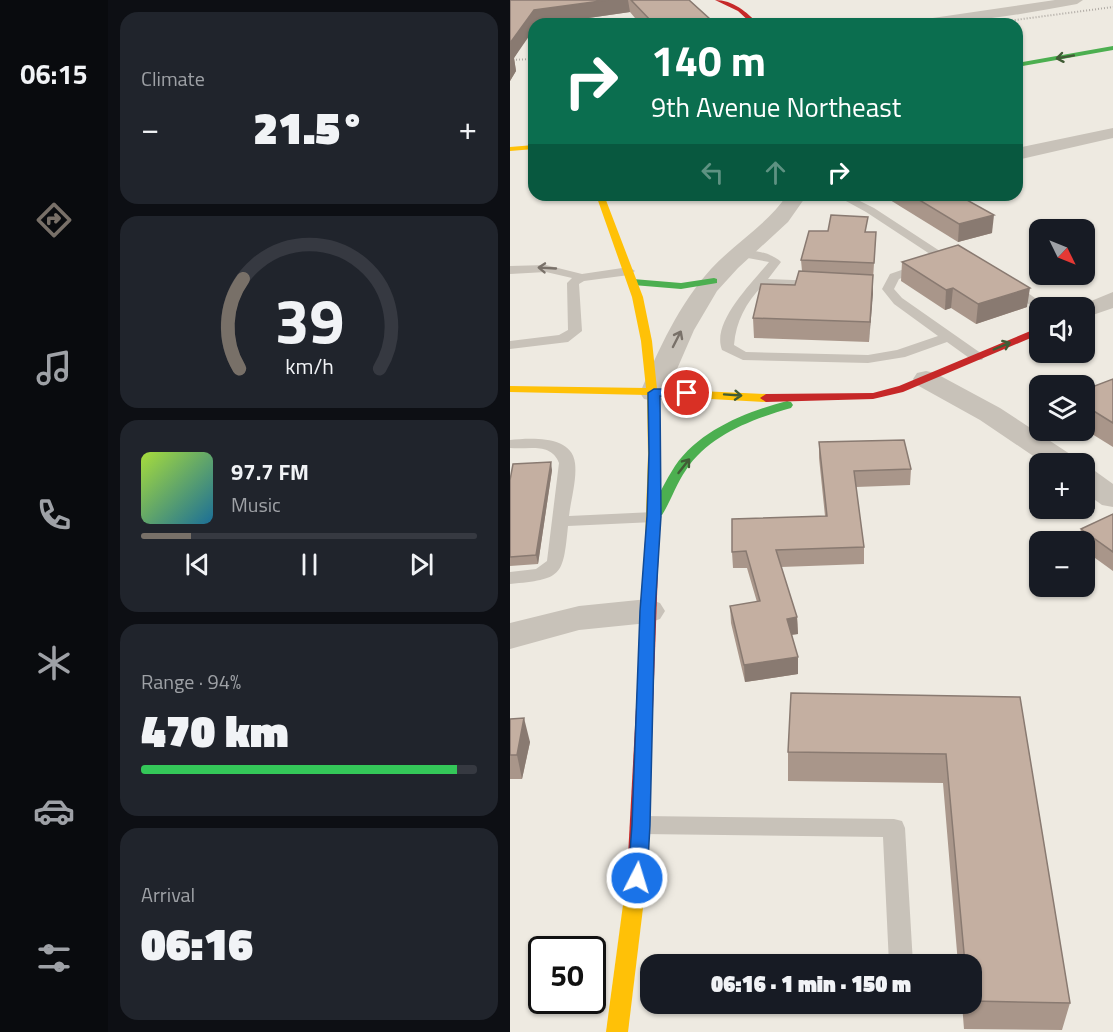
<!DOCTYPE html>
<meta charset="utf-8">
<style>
body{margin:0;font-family:"Titillium Web",sans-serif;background:#20242c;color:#f1f3f6;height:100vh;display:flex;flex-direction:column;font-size:22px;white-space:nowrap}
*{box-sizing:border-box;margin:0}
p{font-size:20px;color:#9ea1a6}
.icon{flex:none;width:33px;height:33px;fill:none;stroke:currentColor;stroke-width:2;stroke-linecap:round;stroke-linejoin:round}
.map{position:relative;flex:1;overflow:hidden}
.panel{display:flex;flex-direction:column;gap:12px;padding:12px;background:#0d0f14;width:402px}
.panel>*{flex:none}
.hud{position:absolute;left:18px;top:18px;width:495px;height:183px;border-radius:18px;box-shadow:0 2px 4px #0004;background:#0b6e4f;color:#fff;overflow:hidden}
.needle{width:39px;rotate:133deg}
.fabs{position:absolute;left:519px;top:219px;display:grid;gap:12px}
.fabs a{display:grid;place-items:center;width:66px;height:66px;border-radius:12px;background:#171b24;box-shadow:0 2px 4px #0004;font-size:30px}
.speed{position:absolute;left:18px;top:936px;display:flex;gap:12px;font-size:30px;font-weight:700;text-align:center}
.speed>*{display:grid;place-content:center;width:78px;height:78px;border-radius:50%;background:#171b24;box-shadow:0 2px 4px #0004;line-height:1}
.speed .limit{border:3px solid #111;border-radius:9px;background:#fff;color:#111}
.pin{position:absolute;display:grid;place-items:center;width:51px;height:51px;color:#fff;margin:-26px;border:3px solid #fff;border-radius:50%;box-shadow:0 2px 6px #0007}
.me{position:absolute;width:66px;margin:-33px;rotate:5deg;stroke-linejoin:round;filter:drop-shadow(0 0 4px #0008)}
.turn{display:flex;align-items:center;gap:21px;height:126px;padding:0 24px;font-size:27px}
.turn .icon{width:78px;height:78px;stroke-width:2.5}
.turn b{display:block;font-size:42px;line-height:51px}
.lanes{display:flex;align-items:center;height:57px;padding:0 24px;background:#0003;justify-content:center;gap:30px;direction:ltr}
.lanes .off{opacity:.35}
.big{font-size:45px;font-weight:800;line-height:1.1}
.panel .widget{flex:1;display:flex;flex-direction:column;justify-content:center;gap:9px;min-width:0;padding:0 21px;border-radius:18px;background:#20242c}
.panel .dial{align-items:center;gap:0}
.dial svg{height:156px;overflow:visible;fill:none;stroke:#363941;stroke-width:7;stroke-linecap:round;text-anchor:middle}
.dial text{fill:#f1f3f6;stroke:none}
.song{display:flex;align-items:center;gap:18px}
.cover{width:72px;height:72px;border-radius:9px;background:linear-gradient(135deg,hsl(80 70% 55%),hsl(200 70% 35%))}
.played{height:6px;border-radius:3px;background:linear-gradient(90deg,#787068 15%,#363941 15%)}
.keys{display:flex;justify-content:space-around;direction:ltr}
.heat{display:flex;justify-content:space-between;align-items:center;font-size:33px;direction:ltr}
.charge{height:9px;border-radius:4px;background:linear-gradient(90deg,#34c759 94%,#363941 0)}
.trip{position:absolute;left:130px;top:954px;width:342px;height:60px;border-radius:18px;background:#171b24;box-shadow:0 2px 4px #0004;font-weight:800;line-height:60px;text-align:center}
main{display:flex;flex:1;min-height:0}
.tab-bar{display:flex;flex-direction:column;width:108px;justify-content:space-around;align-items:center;background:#090b0e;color:#9ea1a6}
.tab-bar .icon{width:42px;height:42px}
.tab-bar .on{color:#787068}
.tab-bar b{font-size:27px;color:#f1f3f6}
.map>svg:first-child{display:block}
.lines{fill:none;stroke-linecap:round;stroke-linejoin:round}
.lane{fill:#c8c2b9;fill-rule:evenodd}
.street{fill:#c8c2b9;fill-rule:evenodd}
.fast{fill:#4caf50;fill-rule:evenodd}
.slow{fill:#ffc107;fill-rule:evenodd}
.jam{fill:#c62828;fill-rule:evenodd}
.rail{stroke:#afaaa4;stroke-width:2;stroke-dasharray:1 2;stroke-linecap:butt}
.wall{fill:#a9968a}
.shaded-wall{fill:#897a71}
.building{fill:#c4afa1;stroke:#897a71;stroke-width:1.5}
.oneway{stroke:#405c35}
.oneway2{stroke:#797169}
.route{fill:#1a73e8;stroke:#114b97;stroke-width:1.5}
</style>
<main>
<nav class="tab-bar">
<b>06:15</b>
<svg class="icon on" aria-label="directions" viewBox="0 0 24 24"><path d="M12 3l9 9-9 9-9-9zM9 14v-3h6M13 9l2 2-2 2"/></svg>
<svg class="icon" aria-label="music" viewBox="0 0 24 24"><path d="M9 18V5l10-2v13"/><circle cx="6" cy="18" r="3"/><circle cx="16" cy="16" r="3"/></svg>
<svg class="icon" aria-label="phone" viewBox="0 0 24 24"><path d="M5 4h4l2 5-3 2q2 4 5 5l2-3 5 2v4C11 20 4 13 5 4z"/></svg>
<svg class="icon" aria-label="climate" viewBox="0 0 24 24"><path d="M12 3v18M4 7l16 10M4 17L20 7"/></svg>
<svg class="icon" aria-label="car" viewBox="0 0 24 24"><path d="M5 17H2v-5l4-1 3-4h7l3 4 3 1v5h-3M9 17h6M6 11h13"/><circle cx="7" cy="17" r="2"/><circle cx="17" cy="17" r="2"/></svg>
<svg class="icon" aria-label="filters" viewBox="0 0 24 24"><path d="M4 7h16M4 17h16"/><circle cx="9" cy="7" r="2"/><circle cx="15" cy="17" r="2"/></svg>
</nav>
<section class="panel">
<div class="widget"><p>Climate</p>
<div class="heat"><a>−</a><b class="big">21.5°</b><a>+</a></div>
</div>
<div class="widget dial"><svg viewBox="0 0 100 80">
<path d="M14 69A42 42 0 1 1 86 69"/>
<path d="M14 69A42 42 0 0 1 16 23" stroke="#787068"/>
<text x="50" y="56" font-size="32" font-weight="700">39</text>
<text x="50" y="72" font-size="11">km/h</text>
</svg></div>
<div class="widget">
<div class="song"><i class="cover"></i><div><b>97.7 FM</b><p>Music</p></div></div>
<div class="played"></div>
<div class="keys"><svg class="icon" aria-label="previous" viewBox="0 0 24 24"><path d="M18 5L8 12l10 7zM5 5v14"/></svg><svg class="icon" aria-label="pause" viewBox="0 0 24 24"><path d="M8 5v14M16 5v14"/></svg><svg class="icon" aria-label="next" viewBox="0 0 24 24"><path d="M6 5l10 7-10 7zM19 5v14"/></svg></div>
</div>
<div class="widget"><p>Range · 94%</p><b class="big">470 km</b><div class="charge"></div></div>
<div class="widget"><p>Arrival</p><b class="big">06:16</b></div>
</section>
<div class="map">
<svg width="603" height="1032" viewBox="0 0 603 1032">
<rect width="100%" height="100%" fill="#eeeae1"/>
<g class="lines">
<g class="lane">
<path d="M325 195H338L364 208 439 257V261L389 279 384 289 392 298 472 354 474 357 472 360H462L437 342 395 357 358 363 233 360 212 350C201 322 243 282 259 262L227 256 225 254C235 246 263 253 271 262L258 279 308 281 314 285 308 289 252 286C236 303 226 321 224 345L236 352 358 355 387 350 428 336 384 304 372 289 380 274 426 258 356 212Z"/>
<path d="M36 265 72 274 119 267 125 271 119 275 74 281 69 284 72 331 58 342 0 349V341L49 335 58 330 57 283 62 278 36 272 0 274V266Z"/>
<path d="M500 282 504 283 539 308H530L529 311 496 289 494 286Z"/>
<path d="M0 440C20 438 62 435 65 463 67 479 61 499 59 516L144 512 152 517 144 522 58 526C53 577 52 579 0 584V572L26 569 37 561 49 463C41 442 18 450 0 448Z"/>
<path d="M132 816 384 819 392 821 395 828 403 964H379L373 837 132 834 124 832 121 825 124 818Z"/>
</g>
<g class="street">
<path d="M545 0H573L567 4C512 14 458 24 402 24L409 20Z"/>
<path d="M603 128V138L507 160V148Z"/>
<path d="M277 195H297L278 222 228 268 207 291 184 330 154 399 144 401 134 399 130 393C149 349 169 304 201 269 225 243 257 225 277 195Z"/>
<path d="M603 292V308L574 318V308H564Z"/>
<path d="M416 371 425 373 490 408 566 458 570 464H535L470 420 407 385 403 379 407 373Z"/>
<path d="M574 468 585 471 603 484V507L592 505 574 492Z"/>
<path d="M138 599 150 603 155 611 150 619 138 623 69 630 0 649V623L69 606Z"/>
</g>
<g class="fast">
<path d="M603 46V50L507 67V63Z"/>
<path d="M204 278 207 279V283L171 289 123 285 118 282 123 279 171 283Z"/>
<path d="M277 401 281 402 283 405 281 408C243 419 199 435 176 470 166 484 161 501 152 515H142L140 512C148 497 155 481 165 466 190 430 236 412 277 401Z"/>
</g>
<g class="slow">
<path d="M24 145V149L0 151V147Z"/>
<path d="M86 195H94L133 297 142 341 147 389 256 394 262 398 256 402 148 396 151 455 149 541 142 545 135 541 138 455 137 395 0 392V386L136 388 131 341 122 297Z"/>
<path d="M127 867 134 869 137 875 118 1032H96L117 875 120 869Z"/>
</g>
<g class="jam">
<path d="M205 0C223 0 237 12 248 24H242L228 11Z"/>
<path d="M530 327V334L393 392 363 399 256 402 250 398 256 394 363 393 389 386Z"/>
<path d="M142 537 149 541 137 875 134 881 127 883 120 881 117 875 135 541Z"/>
</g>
<g class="rail">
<path d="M475 24 603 7"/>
<path d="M0 60 24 59"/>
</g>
</g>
<g class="wall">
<path d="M0 0H179L201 20V24H130L120 12 37 24H24L4 58 6 71 0 81Z"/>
<path d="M380 195H448L482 233 448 242 380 200Z"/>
<path d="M357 232H366L359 342 244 338 243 318 285 285 292 271 291 260Z"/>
<path d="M392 262 517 307 466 324 441 308 435 310 391 281Z"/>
<path d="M603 379V447L574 429V390Z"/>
<path d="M309 442 401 469 400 485 346 487 354 547V564L271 567 287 617 288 634 282 635 288 674 235 682 221 623 220 606 247 602 237 568H223L222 552 315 516 309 458Z"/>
<path d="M42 470 28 564 0 566V480Z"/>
<path d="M603 514V571L574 550V542H568L571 529Z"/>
<path d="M510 697 560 1003 552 1030 454 1029 452 1004H462V964H448L433 783 278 781V752Z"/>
<path d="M0 719 20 742 12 779H0Z"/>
</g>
<g class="shaded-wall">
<path d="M98 0H118L120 12 37 24H24V29L4 58 6 71 0 81V43L24 10Z"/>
<path d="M201 20V24H162Z"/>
<path d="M484 215 482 233 448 242 449 224Z"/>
<path d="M363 275V294L359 342 360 322Z"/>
<path d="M443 288 441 308 435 310 436 290Z"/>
<path d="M520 288 517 307 466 324 468 304Z"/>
<path d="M41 462 42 470 28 564 26 555Z"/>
<path d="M287 617 288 634 277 635V619Z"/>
<path d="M288 657V674L235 682 234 665Z"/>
<path d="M14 718 20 742 12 779 7 755Z"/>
</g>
<g class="building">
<path d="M0 0H98L24 10 0 43Z"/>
<path d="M121 0H179L201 20 162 24H144Z"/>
<path d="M401 195H448L484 215 449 224Z"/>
<path d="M321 215 358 217 355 232H366L364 263 291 260 299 231H318Z"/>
<path d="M448 245 520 288 468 304 443 288 436 290 392 262Z"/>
<path d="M289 271 363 275 360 322 243 318 251 284 285 285Z"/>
<path d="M603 379V423L574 405V390Z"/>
<path d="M394 440 401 469 344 471 354 547 266 550 287 617 277 619 288 657 234 665 220 606 250 601 236 551 222 552V519L317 516 309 442Z"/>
<path d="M41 462 26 555 0 557V480L3 464Z"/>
<path d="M603 514V552L571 529Z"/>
<path d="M281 693 510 697 560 1003 462 1001V964H455L436 754 278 752Z"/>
<path d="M14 718 7 755H0V719Z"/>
</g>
<defs><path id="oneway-shaft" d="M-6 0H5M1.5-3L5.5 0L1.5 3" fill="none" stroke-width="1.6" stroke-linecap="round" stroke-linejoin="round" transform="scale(1.5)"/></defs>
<g class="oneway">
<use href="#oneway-shaft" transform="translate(555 57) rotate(170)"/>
<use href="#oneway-shaft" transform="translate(492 346) rotate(-23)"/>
<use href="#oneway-shaft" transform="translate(223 395) rotate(4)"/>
<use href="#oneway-shaft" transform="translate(174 466) rotate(-52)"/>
</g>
<g class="oneway2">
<use href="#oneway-shaft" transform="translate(37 268) rotate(-177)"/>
<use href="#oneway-shaft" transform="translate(167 339) rotate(-63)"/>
</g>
<path class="route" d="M144 389H177L183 393 177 397 150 396 151 516 145 611 140 825 137 878 134 884 127 886 120 884 118 878 122 825 130 611 137 516 139 453 138 393Z"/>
</svg>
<div class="fabs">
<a><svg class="needle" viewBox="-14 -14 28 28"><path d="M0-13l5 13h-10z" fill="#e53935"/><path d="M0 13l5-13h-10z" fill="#9ea1a6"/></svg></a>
<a><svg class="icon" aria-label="sound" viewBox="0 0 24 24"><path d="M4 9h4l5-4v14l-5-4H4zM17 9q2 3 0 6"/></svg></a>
<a><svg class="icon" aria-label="layers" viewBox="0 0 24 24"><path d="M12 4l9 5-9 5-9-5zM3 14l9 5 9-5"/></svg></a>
<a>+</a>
<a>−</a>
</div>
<div class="speed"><div class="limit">50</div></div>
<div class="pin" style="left:177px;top:393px;background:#d93025"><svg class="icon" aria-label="arrive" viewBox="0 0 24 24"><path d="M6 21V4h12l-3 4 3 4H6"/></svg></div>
<svg class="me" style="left:127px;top:878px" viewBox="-20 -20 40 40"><circle r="17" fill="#1a73e8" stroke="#fff" stroke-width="3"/><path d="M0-11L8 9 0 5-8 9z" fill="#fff"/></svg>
<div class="trip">06:16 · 1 min · 150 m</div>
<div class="hud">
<div class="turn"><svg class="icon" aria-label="right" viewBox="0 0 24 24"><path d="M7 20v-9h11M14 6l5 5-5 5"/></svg><div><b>140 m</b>9th Avenue Northeast</div></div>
<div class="lanes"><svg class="icon off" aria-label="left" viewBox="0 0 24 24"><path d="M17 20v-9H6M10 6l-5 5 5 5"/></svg><svg class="icon off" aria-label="ahead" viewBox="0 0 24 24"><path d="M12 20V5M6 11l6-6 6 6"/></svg><svg class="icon" aria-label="right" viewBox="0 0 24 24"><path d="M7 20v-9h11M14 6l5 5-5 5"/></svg></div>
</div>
</div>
</main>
